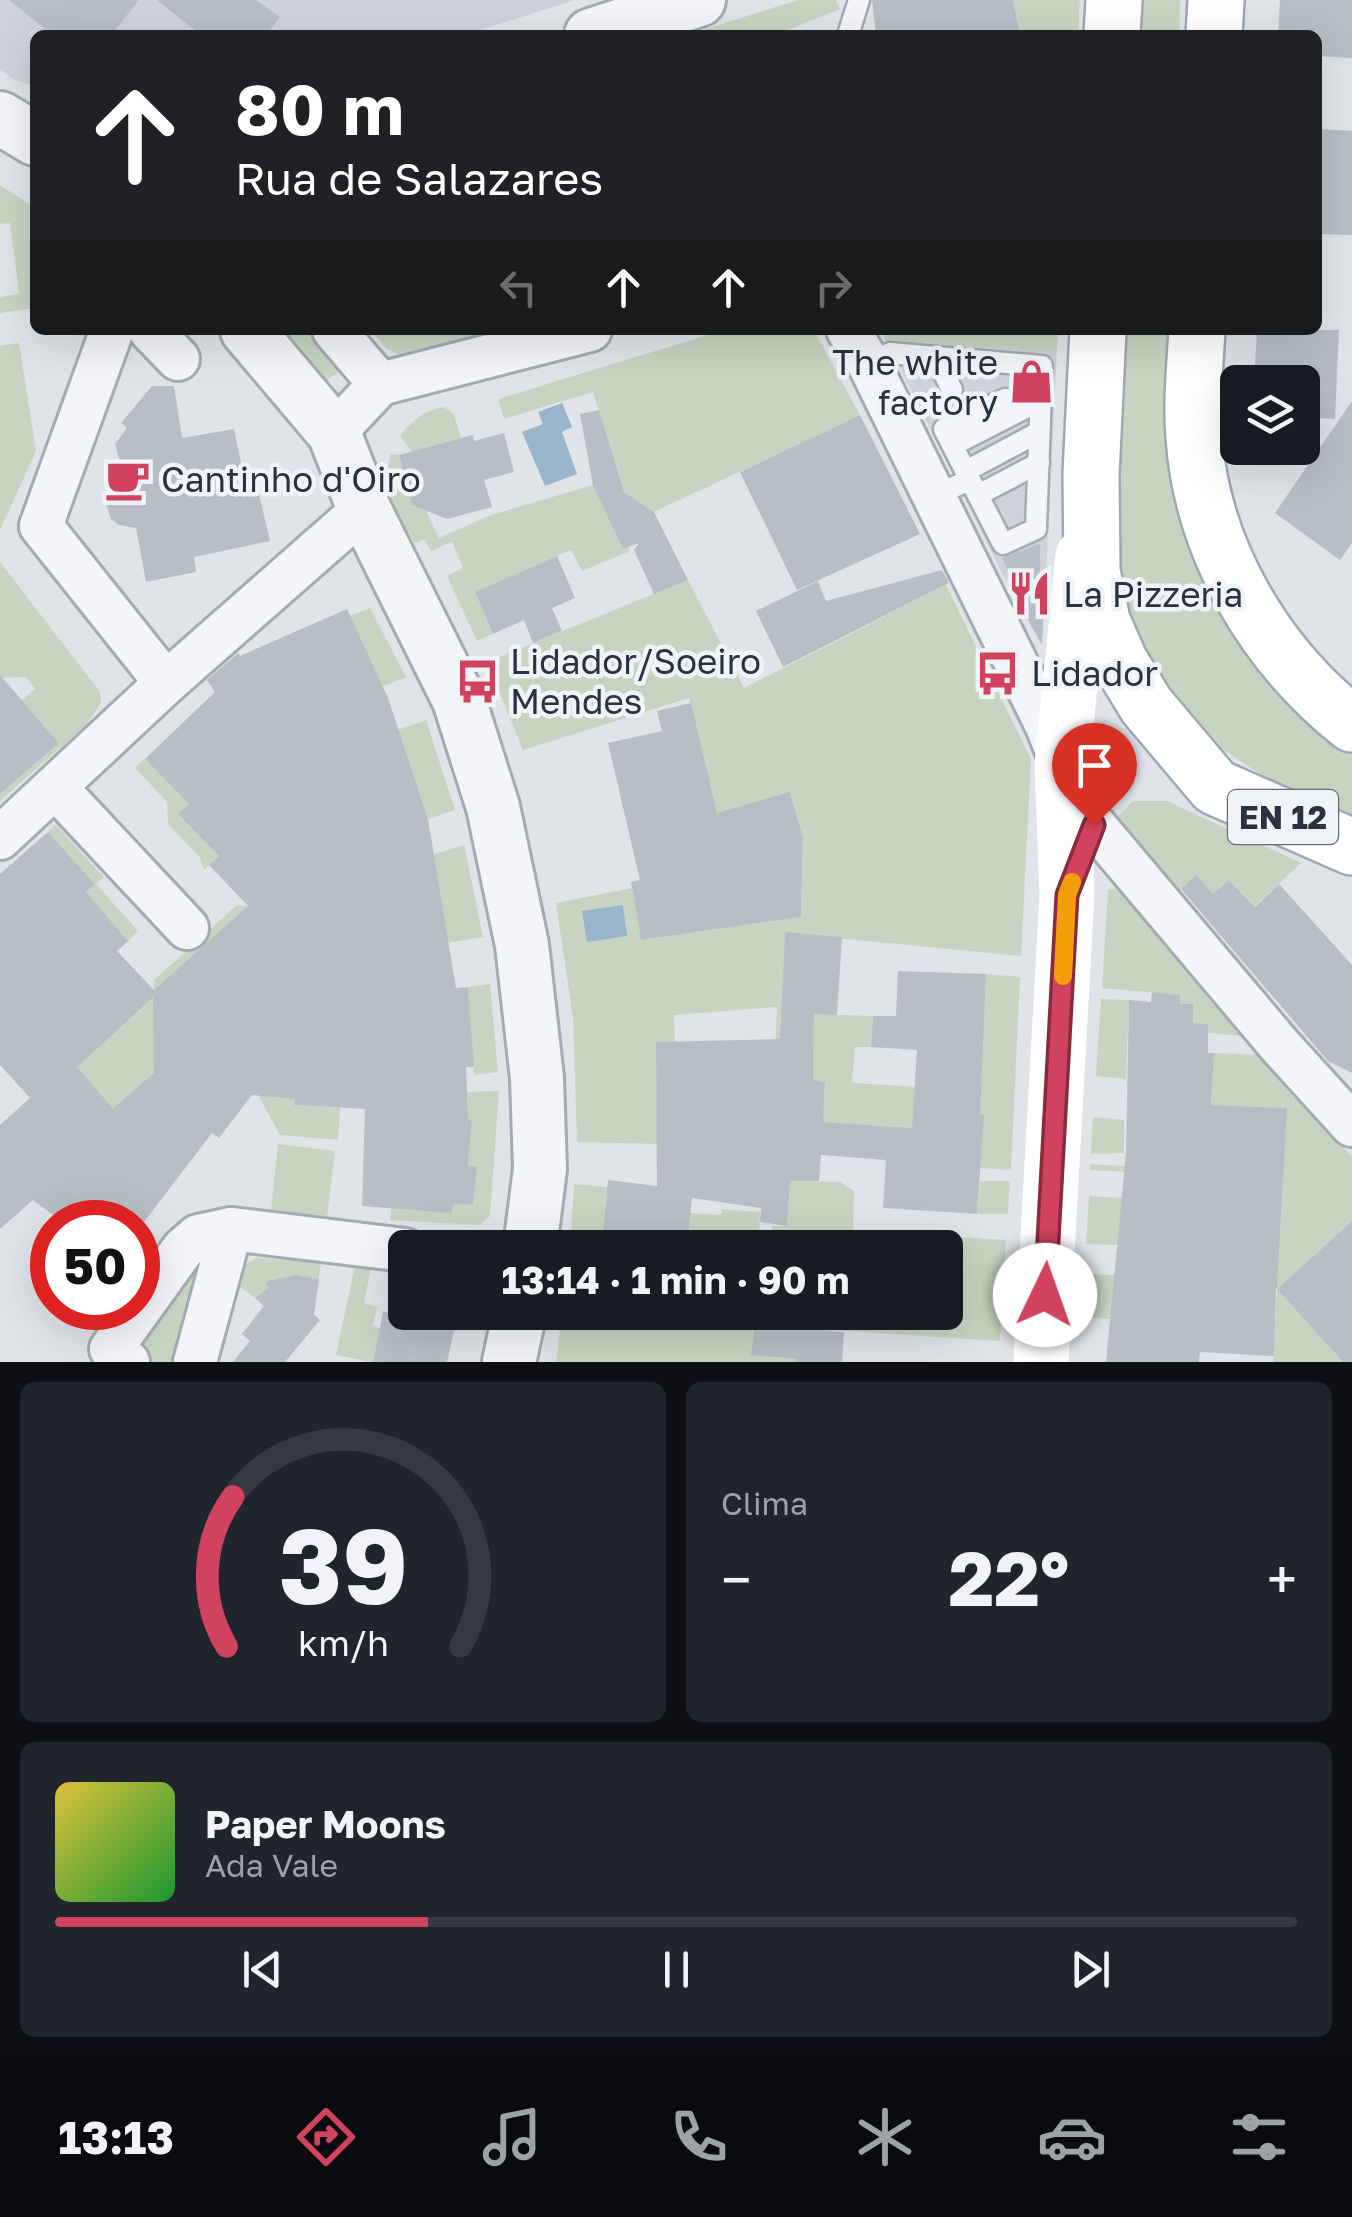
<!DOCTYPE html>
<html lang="pt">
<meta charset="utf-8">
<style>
body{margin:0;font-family:"Golos Text",sans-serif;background:#20242c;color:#f1f3f6;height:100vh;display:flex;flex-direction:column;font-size:38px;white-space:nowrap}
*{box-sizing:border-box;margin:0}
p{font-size:32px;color:#9ea1a6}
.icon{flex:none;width:55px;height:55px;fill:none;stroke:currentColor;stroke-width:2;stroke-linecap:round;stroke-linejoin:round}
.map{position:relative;height:1362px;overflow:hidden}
.panel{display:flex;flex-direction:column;gap:20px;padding:20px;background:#0d0f14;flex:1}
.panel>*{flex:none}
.hud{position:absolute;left:30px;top:30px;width:1292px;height:305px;border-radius:15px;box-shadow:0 10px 40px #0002;background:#202124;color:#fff;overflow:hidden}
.buttons{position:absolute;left:1220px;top:365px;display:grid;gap:20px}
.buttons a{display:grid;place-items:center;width:100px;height:100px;border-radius:15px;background:#171b24;box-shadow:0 10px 40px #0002;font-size:50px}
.speed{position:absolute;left:30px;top:1200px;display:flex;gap:20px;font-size:50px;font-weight:700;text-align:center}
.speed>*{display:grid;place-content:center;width:130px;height:130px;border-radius:50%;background:#171b24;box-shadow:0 10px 40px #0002;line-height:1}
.speed .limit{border:15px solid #d22;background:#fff;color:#111}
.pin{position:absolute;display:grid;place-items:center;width:85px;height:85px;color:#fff;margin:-102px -42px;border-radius:50% 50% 50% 0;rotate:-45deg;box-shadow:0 0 10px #0007}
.pin .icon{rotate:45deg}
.me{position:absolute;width:110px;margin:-55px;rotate:3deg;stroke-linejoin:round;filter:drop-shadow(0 0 8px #0008)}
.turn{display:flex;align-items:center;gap:35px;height:210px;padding:0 40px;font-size:45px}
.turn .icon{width:130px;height:130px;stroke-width:2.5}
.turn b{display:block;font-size:70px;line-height:85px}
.lanes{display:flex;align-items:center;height:95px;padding:0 40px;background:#0003;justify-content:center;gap:50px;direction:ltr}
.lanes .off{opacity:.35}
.big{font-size:75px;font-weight:700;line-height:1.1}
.panel .card{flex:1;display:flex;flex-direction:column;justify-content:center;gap:15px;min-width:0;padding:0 35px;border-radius:15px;background:#20242c}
.panel .dial{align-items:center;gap:0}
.dial svg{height:260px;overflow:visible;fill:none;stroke:#363941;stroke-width:7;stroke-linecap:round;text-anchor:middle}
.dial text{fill:#f1f3f6;stroke:none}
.song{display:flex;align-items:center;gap:30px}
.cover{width:120px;height:120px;border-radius:15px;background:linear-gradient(135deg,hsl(50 70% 55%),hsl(130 70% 35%))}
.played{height:10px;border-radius:5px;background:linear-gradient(90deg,#d1425e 30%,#363941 30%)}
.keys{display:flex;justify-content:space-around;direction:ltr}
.heat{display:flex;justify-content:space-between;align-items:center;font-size:55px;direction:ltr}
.panel .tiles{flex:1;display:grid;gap:20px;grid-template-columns:1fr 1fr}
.card:last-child{grid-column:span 2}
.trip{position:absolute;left:388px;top:1230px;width:575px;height:100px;border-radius:15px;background:#171b24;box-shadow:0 10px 40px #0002;font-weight:700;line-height:100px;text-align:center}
.tab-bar{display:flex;height:160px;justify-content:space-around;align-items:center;background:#090b0e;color:#9ea1a6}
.tab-bar .icon{width:70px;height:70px}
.tab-bar .active{color:#d1425e}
.tab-bar b{font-size:45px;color:#f1f3f6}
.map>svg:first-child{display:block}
.built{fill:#ced3db}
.green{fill:#c7d4c1}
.water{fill:#9ab4ca}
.building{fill:#b7bec6;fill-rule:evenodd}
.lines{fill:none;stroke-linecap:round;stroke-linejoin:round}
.service-casing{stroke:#a5abb3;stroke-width:25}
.minor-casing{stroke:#a5abb3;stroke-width:48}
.tertiary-casing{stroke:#a5abb3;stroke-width:58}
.primary-casing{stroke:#9fa9b5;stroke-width:60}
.service{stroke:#f3f5f8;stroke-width:20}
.minor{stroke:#f3f5f8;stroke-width:42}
.tertiary{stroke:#f3f5f8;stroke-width:52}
.secondary{stroke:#fff;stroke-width:55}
.primary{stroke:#fff;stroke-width:55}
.route-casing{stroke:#882b3d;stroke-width:25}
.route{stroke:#d1425e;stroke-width:18}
.slow{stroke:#f59e0b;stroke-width:18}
.labels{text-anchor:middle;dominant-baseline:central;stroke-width:9;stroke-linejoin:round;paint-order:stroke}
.shield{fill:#f0f3f7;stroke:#646d78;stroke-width:2.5}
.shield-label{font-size:32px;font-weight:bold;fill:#283341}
.poi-label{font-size:35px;fill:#283341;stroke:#f0f3f7;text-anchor:start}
</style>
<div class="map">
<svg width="1352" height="1362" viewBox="0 0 1352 1362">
<rect width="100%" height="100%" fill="#e0e4e9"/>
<g class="built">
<path d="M0 0H575L464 35H35V87L15 80 0 70Z"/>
<path d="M881 330H1058L1046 574 1008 585Z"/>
</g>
<g class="green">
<path d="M798 0H836L840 9 776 35H687Z"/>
<path d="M1013 0H1080L1078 35H1020Z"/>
<path d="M1139 0H1180L1179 35H1137Z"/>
<path d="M0 185 35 208V308L0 313V297L19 294 10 223 0 224Z"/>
<path d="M279 330H317L340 359 338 373 326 380 314 374Z"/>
<path d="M371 330H396L399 335 416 330H493L402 356 387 349Z"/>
<path d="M724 330H814L860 415 654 512 624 492 593 392 504 419 498 399Z"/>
<path d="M881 330H1058L1056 352 886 341Z"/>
<path d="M1122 330H1174L1175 450 1335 744 1352 755V824L1300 801 1195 731 1131 631 1113 546Z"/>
<path d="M19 343 36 451 0 530V346Z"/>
<path d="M444 407 454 414 461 438 412 452 400 436C412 421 424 410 444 407Z"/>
<path d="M391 454 399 455 412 505 426 511 439 538 491 515 593 485 606 501 630 551 582 571 571 550 475 592 493 634 477 641 447 576 463 568 452 542 431 551 424 539 415 543C395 514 380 490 391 454Z"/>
<path d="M0 562 100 692 101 703 86 725 0 801V794L59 743 22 700 35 689 26 677 0 678Z"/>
<path d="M688 580 744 688 946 585 1031 759 1021 956 785 933 775 1175 770 1170 777 1007 674 1015 675 1042 656 1043 657 1144 577 1142 573 1018 556 903 632 888 641 940 801 917 803 837 791 793 719 822 689 698 523 750 487 662Z"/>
<path d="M370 608 406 677 382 687 350 616Z"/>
<path d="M426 720 455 810 428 819 398 730Z"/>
<path d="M145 759 189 804 179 815 219 856 204 870 199 856 168 824 167 802 135 768Z"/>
<path d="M1133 801H1167L1301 863 1255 906 1229 880 1213 894 1196 876 1173 896 1118 828 1116 818Z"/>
<path d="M56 825 104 877 96 884 138 931 128 941 86 892 95 884 48 832Z"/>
<path d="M464 845 483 937 448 943 416 860Z"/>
<path d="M1119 887 1245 1036 1208 1033V1024L1193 1023V1005L1180 1004V995L1102 988 1108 890Z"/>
<path d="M237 905 248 906 154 1073 119 1118 64 1078 154 998V980Z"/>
<path d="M986 974 1020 977 1011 1170 980 1168 952 1113V1104L914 1101 912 1128 871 1125 868 1159 822 1136 825 1082 813 1080 814 1014 873 1016 871 1047H855L852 1083 954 1089Z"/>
<path d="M490 984 498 1072 474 1075 468 987Z"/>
<path d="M1101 999 1129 1000 1126 1079 1096 1076Z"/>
<path d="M1214 1053 1261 1055 1352 1157V1221L1277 1289 1343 1362H1273L1283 1180 1090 1170V1164L1154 1168 1287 1108 1211 1105Z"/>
<path d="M499 1091 490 1216 479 1225 390 1220 392 1203 452 1213 453 1204 473 1205 476 1166H468L472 1120 468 1119 467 1092Z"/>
<path d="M258 1095 295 1099V1105L340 1108 338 1140 280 1135Z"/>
<path d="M1093 1117 1124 1120V1153L1091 1154Z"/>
<path d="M278 1144 335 1151 327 1218 271 1211Z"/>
<path d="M790 1181 840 1182 854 1191 853 1231 1006 1240 1000 1341 756 1325 752 1355 796 1359 795 1362H556L562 1313 674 1322 675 1312H945V1248L770 1247 772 1226H787Z"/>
<path d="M980 1181H1010L1008 1214H977Z"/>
<path d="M574 1184 607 1187 602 1234 571 1231Z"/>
<path d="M1089 1196 1122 1198 1119 1245 1086 1244Z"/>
<path d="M722 1209 760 1212 759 1247 682 1248 683 1242H687L690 1213 721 1215Z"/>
<path d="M202 1255 183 1362H152L139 1345Z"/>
<path d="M256 1258 321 1262 319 1279 296 1275 267 1281 268 1288 255 1298 239 1286 245 1265Z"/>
<path d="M355 1265 371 1267 364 1303 377 1307 373 1326 380 1328 373 1362 336 1355Z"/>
<path d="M1084 1274 1116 1275 1174 1324 1081 1317Z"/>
</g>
<g class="water">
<path d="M562 403 572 427 562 432 577 474 545 486 522 432 543 424 538 412Z"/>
<path d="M623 905 627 936 587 942 582 911Z"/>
</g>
<g class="building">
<path d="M9 0H139L111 35H53Z"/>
<path d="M157 0H256L280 17 266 35H201Z"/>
<path d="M872 0H1013L1020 35H876Z"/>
<path d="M1280 0H1352V58L1318 56V35H1278Z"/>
<path d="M1318 129 1352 131V235L1318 234Z"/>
<path d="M1257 330H1339L1335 419 1302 417V382H1254Z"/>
<path d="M152 386H174L182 438 234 429 248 497 259 494 270 541 194 557 196 572 146 582 136 528 119 525 111 519 105 500 111 484 124 475 115 444 127 428 121 423Z"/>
<path d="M1352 401V543L1340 560 1275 513Z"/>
<path d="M599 410 624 492 654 512 688 580 654 594 634 550 639 543 623 549 593 485 580 414Z"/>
<path d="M860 415 920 534 797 590 740 472Z"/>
<path d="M504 433 514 472 484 480 492 507 447 519 412 505 399 455 473 435 474 441Z"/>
<path d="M1040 544V575L1046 574 1042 645 1008 585 1013 582 1002 558Z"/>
<path d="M557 556 575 598 552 608 562 631 533 643 524 620 493 634 475 592Z"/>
<path d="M942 570 949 583 783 667 756 611 818 581 826 601Z"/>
<path d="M347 609 388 698 428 819 456 988 468 987 474 1067H466L468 1119 472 1120 468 1166H477L473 1205 453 1204 452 1213 362 1206 365 1109 294 1105 295 1099 252 1095 219 1138 212 1133 144 1222H63L33 1200 0 1229V1125L30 1098 0 1065V874L48 832 95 884 86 892 128 941 117 951 154 990 248 906 209 865 219 856 178 814 189 804 145 759 215 692 207 680 238 653 240 656ZM153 998 154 1073 113 1109 77 1067Z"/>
<path d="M0 675 59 743 0 794Z"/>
<path d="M691 703 717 813 790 792 803 837 801 917 641 940 631 882 640 880 608 743 662 731 657 711Z"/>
<path d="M1196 875 1213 894 1229 880 1255 907 1279 884 1352 965V1073L1328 1061 1181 889Z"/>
<path d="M785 932 842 937 837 1015 814 1014 813 1080 825 1082 823 1122 912 1128 917 1050 871 1047 873 1016H896L898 971 986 974 980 1115H984L977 1214 883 1208 886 1160 821 1155 819 1181H790L787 1226 760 1222 761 1208 692 1198 687 1243 683 1242 682 1248H601L608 1180 657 1186 656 1042 780 1039Z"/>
<path d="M1152 992 1180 995V1004H1193V1023L1208 1024V1053H1214L1211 1105 1287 1108 1277 1289 1352 1221V1362H1343L1276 1288 1274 1356 1200 1352 1199 1362H1106L1126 1153 1129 1000 1151 1002Z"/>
<path d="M296 1275 319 1279 314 1315 320 1320 285 1362H233L250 1341 242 1334 264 1306 255 1298 268 1288 266 1281Z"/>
<path d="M383 1312H458L447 1362H373Z"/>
<path d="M755 1325 844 1332 842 1362H795L796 1359 751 1355Z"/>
</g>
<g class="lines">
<defs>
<g id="service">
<path d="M848 35 859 0"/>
<path d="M936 357 952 390"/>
<path d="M869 364 890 353 1042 366 1036 529 1003 544 970 480 933 496"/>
<path d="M953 445 1039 401"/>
<path d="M966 471 1039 432"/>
<path d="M970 480 944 429 1005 399 1041 400"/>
<path d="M978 495 1039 463"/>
</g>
<g id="minor">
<path d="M112 330 41 526 166 683"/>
<path d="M150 330 178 359"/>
<path d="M334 330 380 384"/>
<path d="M848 330 869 364 1047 726 1062 764"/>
<path d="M334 433 380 384 590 330"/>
<path d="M55 787 187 928"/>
<path d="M1094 825 1281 1047 1352 1125"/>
<path d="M0 838 166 683 364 509"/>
<path d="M231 1229 405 1250"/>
<path d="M128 1362 111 1349 183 1249 198 1236 231 1229 195 1362"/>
</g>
<g id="tertiary">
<path d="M591 35 699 0"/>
<path d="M0 118 35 139"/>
<path d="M247 330 334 433 364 509 459 700 493 807 522 945 537 1078 540 1169 530 1248"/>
<path d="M509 1362 520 1312"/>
</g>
<g id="primary">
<path d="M1112 35 1114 0"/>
<path d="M1214 35 1216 0"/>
<path d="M1098 330 1091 474 1092 571 1102 621 1120 662 1146 705 1215 787 1352 847"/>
<path d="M1197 330C1195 365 1191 402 1194 437 1202 550 1265 655 1352 724"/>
</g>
</defs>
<use href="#service" class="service-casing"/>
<use href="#minor" class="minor-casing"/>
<use href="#tertiary" class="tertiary-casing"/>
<use href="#primary" class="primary-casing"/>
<use href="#service" class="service"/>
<use href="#minor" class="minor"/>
<use href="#tertiary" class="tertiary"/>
<path class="secondary" d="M1041 1362 1067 895 1062 765 1083 556"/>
<use href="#primary" class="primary"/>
</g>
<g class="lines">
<defs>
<path id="route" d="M1045 1295 1067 895 1094 825"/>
</defs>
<use href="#route" class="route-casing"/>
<use href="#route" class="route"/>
<path class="slow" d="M1063 976 1067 895 1072 882"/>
</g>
<defs>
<symbol id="shop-bare" viewBox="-9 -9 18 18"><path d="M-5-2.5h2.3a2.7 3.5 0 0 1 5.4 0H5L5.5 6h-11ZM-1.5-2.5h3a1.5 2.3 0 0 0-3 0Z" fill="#d1425e" stroke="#f0f3f7" stroke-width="2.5" paint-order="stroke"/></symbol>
<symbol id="cafe-bare" viewBox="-9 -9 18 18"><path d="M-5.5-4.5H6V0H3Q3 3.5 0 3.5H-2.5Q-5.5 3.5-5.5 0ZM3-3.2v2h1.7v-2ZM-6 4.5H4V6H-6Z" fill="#d1425e" stroke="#f0f3f7" stroke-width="2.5" paint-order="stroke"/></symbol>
<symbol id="restaurant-bare" viewBox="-9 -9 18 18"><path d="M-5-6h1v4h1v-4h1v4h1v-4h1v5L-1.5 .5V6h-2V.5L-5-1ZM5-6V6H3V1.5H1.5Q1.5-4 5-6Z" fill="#d1425e" stroke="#f0f3f7" stroke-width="2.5" paint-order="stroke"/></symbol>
<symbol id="bus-bare" viewBox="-9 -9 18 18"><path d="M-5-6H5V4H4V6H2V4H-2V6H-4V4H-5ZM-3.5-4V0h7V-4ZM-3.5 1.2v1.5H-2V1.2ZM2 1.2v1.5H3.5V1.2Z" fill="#d1425e" stroke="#f0f3f7" stroke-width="2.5" paint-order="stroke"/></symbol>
</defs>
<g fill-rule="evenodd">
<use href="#shop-bare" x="1000" y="350" width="63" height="63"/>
<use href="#cafe-bare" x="96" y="448" width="63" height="63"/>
<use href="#restaurant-bare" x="998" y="562" width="63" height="63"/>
<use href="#bus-bare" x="966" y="642" width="63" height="63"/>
<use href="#bus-bare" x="446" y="650" width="63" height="63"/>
</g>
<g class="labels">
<rect class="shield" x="1228" y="790" width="110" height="54" rx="8"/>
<g class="shield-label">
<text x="1283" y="817">EN 12</text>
</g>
<g class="poi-label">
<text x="998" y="362" text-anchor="end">The white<tspan x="998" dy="40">factory</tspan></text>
<text x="161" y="479">Cantinho d'Oiro</text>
<text x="1063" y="594">La Pizzeria</text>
<text x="510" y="661">Lidador/Soeiro<tspan x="510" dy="40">Mendes</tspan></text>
<text x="1031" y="673">Lidador</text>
</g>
</g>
</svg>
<div class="buttons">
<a><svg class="icon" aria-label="layers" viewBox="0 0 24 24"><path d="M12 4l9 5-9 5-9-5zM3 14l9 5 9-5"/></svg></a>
</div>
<div class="speed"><div class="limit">50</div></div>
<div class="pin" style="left:1094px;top:825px;background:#d93025"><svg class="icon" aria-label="arrive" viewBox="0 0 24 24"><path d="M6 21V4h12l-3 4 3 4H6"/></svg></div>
<svg class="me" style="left:1045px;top:1295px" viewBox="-20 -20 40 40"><circle r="19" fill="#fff"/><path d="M0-13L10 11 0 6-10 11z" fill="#d1425e"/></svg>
<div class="trip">13:14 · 1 min · 90 m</div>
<div class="hud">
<div class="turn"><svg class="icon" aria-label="ahead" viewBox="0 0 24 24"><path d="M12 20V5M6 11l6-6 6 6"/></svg><div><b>80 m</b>Rua de Salazares</div></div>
<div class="lanes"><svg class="icon off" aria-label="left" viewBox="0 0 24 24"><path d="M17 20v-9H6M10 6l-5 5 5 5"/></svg><svg class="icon" aria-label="ahead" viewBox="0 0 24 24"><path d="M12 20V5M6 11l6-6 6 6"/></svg><svg class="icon" aria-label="ahead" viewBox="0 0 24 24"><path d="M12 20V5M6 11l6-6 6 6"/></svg><svg class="icon off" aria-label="right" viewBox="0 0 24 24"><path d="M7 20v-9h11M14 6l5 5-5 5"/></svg></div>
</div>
</div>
<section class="panel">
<div class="tiles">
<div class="card dial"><svg viewBox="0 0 100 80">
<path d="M14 69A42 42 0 1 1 86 69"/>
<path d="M14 69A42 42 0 0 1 16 23" stroke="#d1425e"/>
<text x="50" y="56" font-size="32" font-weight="700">39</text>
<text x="50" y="72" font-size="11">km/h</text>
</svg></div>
<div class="card"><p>Clima</p>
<div class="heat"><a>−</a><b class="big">22°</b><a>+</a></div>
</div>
<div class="card">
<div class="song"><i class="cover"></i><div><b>Paper Moons</b><p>Ada Vale</p></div></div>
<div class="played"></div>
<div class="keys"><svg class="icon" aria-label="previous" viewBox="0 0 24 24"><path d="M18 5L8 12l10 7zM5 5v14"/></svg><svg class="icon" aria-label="pause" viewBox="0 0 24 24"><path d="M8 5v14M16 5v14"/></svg><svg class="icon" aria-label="next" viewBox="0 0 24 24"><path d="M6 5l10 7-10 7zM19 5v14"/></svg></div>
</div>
</div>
</section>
<nav class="tab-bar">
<b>13:13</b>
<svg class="icon active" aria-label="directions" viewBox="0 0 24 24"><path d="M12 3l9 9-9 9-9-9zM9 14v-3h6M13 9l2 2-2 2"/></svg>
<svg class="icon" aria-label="music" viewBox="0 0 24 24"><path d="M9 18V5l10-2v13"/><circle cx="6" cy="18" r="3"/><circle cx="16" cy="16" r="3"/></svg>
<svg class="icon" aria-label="phone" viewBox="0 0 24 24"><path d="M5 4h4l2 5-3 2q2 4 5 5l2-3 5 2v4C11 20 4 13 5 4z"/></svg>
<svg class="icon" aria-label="climate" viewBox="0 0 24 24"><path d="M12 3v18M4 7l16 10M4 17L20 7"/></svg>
<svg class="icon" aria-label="car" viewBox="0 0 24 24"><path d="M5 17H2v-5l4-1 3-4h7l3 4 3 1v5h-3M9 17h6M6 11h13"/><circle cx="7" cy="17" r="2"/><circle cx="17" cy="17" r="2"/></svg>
<svg class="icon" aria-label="filters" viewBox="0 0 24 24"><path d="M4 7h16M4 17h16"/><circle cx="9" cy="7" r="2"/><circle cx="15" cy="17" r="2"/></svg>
</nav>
